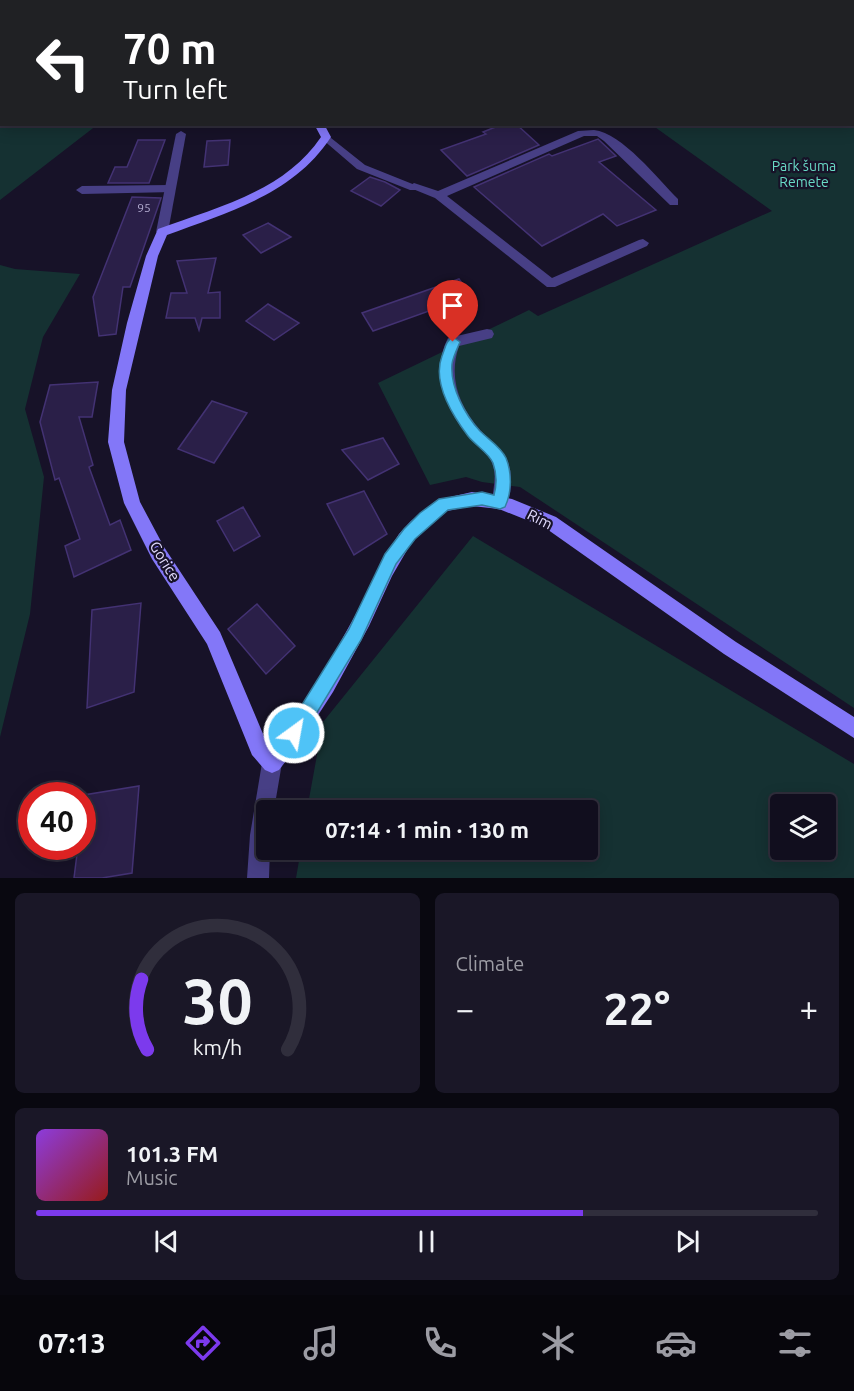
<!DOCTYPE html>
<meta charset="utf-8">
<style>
body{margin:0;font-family:Ubuntu,sans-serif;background:#1a1727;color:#f1f3f6;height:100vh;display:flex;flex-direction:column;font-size:22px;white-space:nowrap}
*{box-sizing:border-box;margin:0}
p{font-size:20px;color:#9c9ca4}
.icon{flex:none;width:33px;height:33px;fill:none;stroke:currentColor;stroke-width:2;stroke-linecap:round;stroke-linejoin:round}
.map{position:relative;height:878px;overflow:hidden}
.drawer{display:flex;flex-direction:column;gap:15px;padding:15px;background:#090810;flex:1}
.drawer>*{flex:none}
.top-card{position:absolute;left:0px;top:0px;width:855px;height:126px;box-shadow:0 3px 15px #0003,0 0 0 2px #302e3c;background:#202124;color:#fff;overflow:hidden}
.fabs{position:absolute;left:770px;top:794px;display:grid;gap:12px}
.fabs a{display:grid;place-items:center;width:66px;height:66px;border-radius:6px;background:#110e1e;box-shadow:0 3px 15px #0003,0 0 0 2px #302e3c;font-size:30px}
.speed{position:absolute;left:18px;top:782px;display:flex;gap:12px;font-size:30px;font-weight:700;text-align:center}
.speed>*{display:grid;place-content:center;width:78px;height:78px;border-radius:50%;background:#110e1e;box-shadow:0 3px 15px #0003,0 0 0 2px #302e3c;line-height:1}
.speed .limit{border:9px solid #d22;background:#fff;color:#111}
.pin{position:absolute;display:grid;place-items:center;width:51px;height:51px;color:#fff;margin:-62px -26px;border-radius:50% 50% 50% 0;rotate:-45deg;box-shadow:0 0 6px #0007}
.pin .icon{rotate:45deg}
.me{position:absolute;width:66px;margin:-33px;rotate:32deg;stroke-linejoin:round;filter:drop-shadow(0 0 4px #0008)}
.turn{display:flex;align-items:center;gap:21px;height:126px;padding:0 24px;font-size:27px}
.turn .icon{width:78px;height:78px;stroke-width:2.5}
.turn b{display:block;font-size:42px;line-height:51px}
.big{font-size:45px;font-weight:600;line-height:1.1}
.drawer .widget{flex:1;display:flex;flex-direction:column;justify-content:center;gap:9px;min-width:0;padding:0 21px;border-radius:9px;background:#1a1727}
.drawer .dial{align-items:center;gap:0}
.dial svg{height:156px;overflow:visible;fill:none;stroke:#302e3c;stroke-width:7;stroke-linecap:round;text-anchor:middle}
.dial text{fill:#f1f3f6;stroke:none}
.song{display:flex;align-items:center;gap:18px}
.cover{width:72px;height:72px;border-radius:9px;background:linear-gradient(135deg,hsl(270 70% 55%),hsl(0 70% 35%))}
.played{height:6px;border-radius:3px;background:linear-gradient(90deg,#7c3aed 70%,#302e3c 70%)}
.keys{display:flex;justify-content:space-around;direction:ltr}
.heat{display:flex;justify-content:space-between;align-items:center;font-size:33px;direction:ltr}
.drawer .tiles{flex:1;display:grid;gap:15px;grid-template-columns:1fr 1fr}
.widget:last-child{grid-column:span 2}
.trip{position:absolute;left:256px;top:800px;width:342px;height:60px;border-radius:6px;background:#110e1e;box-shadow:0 3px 15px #0003,0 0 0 2px #302e3c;font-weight:600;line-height:60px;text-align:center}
.tabs{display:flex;height:96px;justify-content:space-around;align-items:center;background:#07060c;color:#9c9ca4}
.tabs .icon{width:42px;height:42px}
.tabs .selected{color:#7c3aed}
.tabs b{font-size:27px;color:#f1f3f6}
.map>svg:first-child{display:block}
.green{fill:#153132;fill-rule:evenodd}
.building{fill:#2a1f48;stroke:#433273;stroke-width:1.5}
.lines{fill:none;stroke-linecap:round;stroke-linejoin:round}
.lane{fill:#473f85;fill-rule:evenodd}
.street{fill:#473f85;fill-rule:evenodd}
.secondary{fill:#8377f8;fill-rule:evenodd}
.route{fill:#4fc3f7;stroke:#337fa1;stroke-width:1.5}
.labels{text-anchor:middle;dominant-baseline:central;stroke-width:4.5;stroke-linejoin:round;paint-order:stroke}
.number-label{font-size:12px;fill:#b3acd0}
.far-park-label{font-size:14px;fill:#69dbc6;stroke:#171228}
.street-label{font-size:15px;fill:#e1dbfd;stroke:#171228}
</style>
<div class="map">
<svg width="854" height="878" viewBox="0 0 854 878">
<rect width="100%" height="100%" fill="#171228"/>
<g class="green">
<path d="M0 0H181L2 2V124L97 125 0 200Z"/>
<path d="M435 0H774L777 1 437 2Z"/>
<path d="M854 37V708L520 487 482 482 466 477 430 485 378 383 529 310 538 316 772 211 652 125 854 124Z"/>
<path d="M0 265 15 269 80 274 43 337 25 409 44 477 30 614 0 737Z"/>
<path d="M473 536 854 764V878H296L301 849H588V810H307L323 722ZM780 804H825V849H780Z"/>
</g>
<g class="building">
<path d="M503 124H516L539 145 467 176 441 150 486 134 483 132Z"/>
<path d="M598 139 616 156 599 162 656 210 617 226 603 214 542 246 474 187 549 154 552 156Z"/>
<path d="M138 140H165L149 183H108L115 167H127Z"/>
<path d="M230 140 228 165 204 167 207 141Z"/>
<path d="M370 177 385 182 400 190 381 206 351 191Z"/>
<path d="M132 197 161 198 130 287H123L116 334 99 336 93 297Z"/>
<path d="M268 223 291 237 261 253 243 235Z"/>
<path d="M216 258 208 293 220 292V318H202L199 330 195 318H166L171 293H187L177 261Z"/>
<path d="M459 279 471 296 373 331 362 313Z"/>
<path d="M268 304 299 323 274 340 246 321Z"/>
<path d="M98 382 92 417H79L93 465 89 467 110 525 120 520 131 550 74 577 65 546 80 539 59 478 55 480 40 422 50 385Z"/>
<path d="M212 401 247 413 214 463 178 449Z"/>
<path d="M383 438 399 464 368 480 342 450Z"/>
<path d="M364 491 387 534 354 555 327 504Z"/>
<path d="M243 507 260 536 234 551 217 521Z"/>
<path d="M141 603 134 692 87 708 92 610Z"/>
<path d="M257 604 295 646 266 674 228 629Z"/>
<path d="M139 786 132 873 102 878H74L78 846H82L84 795Z"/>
</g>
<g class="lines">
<g class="lane">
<path d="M594 130C622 133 658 179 678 199V205H670L604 141 597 136H584L447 196 552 278 639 240 643 239 649 243 647 246 555 287H547L435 198 408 187 414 183 438 191 578 131Z"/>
<path d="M170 185 174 186V192L82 194 76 190 82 186Z"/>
<path d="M487 329 492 330 494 334 492 338 459 346C448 378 459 406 481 431 489 439 498 446 504 454 514 468 512 493 506 508L500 510 494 508C489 497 499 479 492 463 489 454 477 447 471 439 446 412 430 373 448 338Z"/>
</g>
<g class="street">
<path d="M181 131 186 134 168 232 162 236 156 232 176 134Z"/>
<path d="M326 134 365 165 420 187 418 190H410L357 169 322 139V135Z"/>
<path d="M272 753 279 756 282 763 274 810H267V849H270L269 878H247L250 835 262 763 265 756Z"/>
</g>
<g class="secondary">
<path d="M256 0H264L265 2H256Z"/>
<path d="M314 124H324L331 137C293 195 228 212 167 235L158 256 126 390 124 442 140 502 164 547 220 632 266 741 272 748 320 679 356 614 380 565 399 534 411 521 437 500 472 492 512 499 556 517 736 642 854 717V738L724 654 544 527 499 509 472 506 447 511 422 531 410 545 392 576 369 626 333 692 302 740 279 770 272 773 265 770 252 755 207 644 152 559 124 503 108 442 112 390 127 323 146 256 158 229C216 208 285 191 321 137Z"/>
</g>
</g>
<path class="route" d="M453 337 460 342C457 349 453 357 452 364 450 387 465 415 480 431 488 439 501 447 506 458 512 473 512 492 505 507L500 509 482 505 448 510 415 539 396 564 361 640 301 739 294 742 288 739 286 733 288 727 349 629 385 554 404 529 420 513 439 499 482 492 494 495C497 484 497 474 493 463 489 453 475 445 468 436 453 416 432 382 442 356 445 349 446 340 453 337Z"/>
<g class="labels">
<g class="number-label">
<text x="144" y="207">95</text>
</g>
<g class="far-park-label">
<text x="804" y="166">Park šuma<tspan x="804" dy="16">Remete</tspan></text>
</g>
<g class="street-label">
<text transform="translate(540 519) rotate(27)">Rim</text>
<text transform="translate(165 561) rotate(58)">Gorice</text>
</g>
</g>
</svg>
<div class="fabs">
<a><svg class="icon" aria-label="layers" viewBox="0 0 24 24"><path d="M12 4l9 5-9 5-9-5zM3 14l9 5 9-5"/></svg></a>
</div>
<div class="speed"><div class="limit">40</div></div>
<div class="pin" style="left:453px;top:342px;background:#d93025"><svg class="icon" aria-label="arrive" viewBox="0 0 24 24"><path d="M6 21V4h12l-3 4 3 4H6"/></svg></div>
<svg class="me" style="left:294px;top:733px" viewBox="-20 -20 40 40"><circle r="17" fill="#4fc3f7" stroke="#fff" stroke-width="3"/><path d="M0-11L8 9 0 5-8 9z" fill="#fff"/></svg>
<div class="trip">07:14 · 1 min · 130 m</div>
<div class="top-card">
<div class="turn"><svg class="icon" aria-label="left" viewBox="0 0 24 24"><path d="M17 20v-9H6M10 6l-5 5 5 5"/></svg><div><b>70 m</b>Turn left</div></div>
</div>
</div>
<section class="drawer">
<div class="tiles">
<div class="widget dial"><svg viewBox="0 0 100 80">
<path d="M14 69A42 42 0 1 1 86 69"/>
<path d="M14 69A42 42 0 0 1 11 33" stroke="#7c3aed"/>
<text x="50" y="56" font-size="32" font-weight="700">30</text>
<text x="50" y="72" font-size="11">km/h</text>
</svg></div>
<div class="widget"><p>Climate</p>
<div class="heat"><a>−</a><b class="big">22°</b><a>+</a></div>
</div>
<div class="widget">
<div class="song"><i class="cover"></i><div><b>101.3 FM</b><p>Music</p></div></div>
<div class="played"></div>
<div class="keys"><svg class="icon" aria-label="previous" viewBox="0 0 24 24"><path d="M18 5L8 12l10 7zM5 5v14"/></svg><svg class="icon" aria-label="pause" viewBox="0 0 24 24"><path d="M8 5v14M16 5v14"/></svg><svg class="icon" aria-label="next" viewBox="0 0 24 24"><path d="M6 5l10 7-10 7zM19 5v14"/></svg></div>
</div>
</div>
</section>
<nav class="tabs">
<b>07:13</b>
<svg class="icon selected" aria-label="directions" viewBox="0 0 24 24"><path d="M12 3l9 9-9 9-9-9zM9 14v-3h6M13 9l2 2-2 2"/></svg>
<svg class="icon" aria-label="music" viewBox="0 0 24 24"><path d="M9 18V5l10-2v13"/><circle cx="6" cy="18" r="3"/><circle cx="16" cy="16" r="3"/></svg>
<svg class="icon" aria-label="phone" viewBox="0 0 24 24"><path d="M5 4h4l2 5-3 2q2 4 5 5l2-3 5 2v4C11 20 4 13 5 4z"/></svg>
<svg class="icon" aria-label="climate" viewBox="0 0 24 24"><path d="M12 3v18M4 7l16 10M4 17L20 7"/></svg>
<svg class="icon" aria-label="car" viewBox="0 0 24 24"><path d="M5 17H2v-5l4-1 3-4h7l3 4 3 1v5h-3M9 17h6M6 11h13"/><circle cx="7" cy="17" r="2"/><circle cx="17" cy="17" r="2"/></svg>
<svg class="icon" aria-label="filters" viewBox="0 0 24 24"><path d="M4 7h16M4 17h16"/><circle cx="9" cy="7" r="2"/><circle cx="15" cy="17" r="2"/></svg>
</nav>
